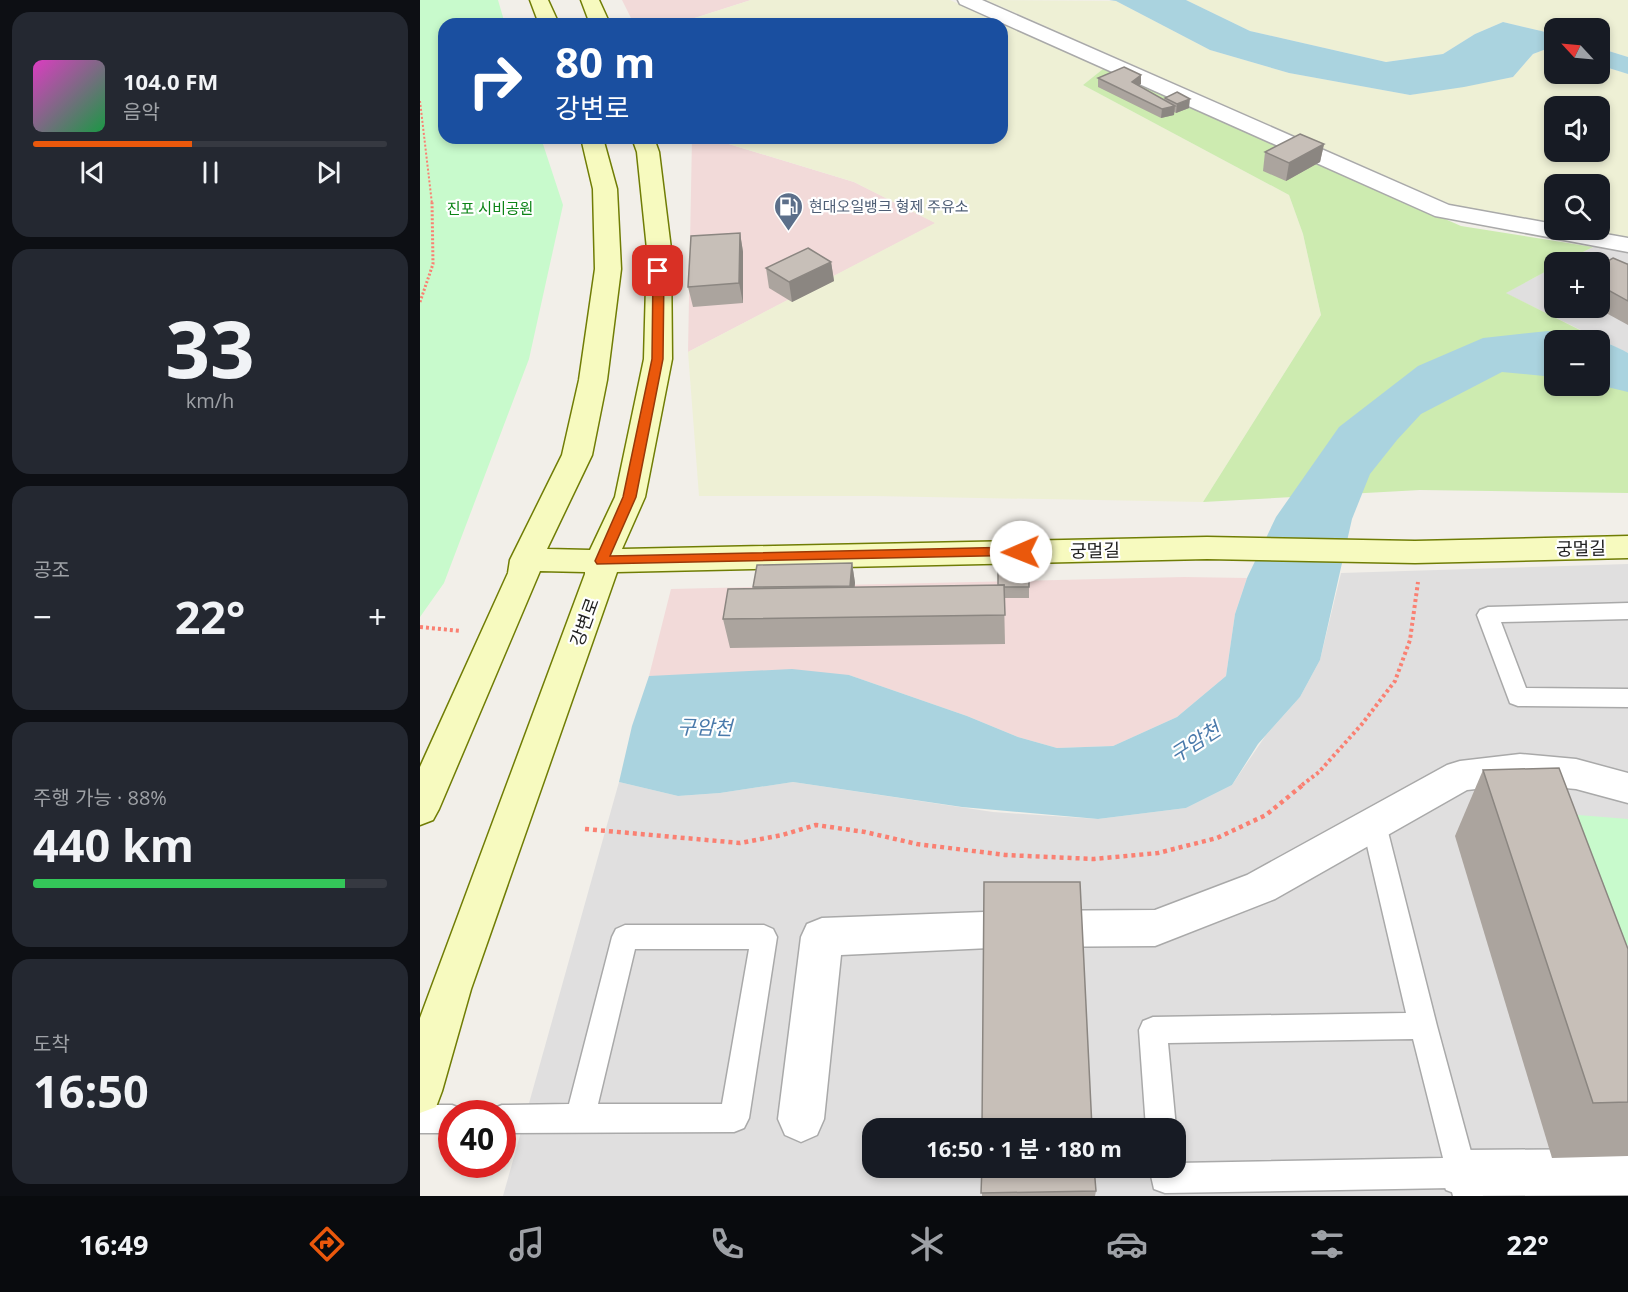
<!DOCTYPE html>
<html lang="ko">
<meta charset="utf-8">
<style>
body{margin:0;font-family:"Open Sans","Noto Sans KR",sans-serif;background:#242831;color:#f1f3f6;height:100vh;display:flex;flex-direction:column;font-size:22px;white-space:nowrap}
*{box-sizing:border-box;margin:0}
p{font-size:20px;color:#9ea1a6}
.icon{flex:none;width:33px;height:33px;fill:none;stroke:currentColor;stroke-width:2;stroke-linecap:round;stroke-linejoin:round}
.map{position:relative;flex:1;overflow:hidden}
.side{display:flex;flex-direction:column;gap:12px;padding:12px;background:#0d0f14;width:420px}
.side>*{flex:none}
.hud{position:absolute;left:18px;top:18px;width:570px;height:126px;border-radius:18px;box-shadow:0 3px 9px #0003;background:#1a4fa0;color:#fff;overflow:hidden}
.needle{width:39px;rotate:296deg}
.fabs{position:absolute;left:1124px;top:18px;display:grid;gap:12px}
.fabs a{display:grid;place-items:center;width:66px;height:66px;border-radius:12px;background:#171b24;box-shadow:0 3px 9px #0003;font-size:30px}
.speed{position:absolute;left:18px;top:1100px;display:flex;gap:12px;font-size:30px;font-weight:700;text-align:center}
.speed>*{display:grid;place-content:center;width:78px;height:78px;border-radius:50%;background:#171b24;box-shadow:0 3px 9px #0003;line-height:1}
.speed .limit{border:9px solid #d22;background:#fff;color:#111}
.pin{position:absolute;display:grid;place-items:center;width:51px;height:51px;color:#fff;margin:-26px;border-radius:12px;box-shadow:0 3px 9px #0006}
.me{position:absolute;width:66px;margin:-33px;rotate:269deg;stroke-linejoin:round;filter:drop-shadow(0 0 4px #0008)}
.turn{display:flex;align-items:center;gap:21px;height:126px;padding:0 18px;font-size:27px}
.turn .icon{width:78px;height:78px;stroke-width:2.5}
.turn b{display:block;font-size:42px;line-height:51px}
.big{font-size:45px;font-weight:700;line-height:1.1}
.side .card{flex:1;display:flex;flex-direction:column;justify-content:center;gap:9px;min-width:0;padding:0 21px;border-radius:18px;background:#242831}
.side .dial{align-items:center;gap:0}
.dial b{font-size:78px;line-height:1}
.song{display:flex;align-items:center;gap:18px}
.cover{width:72px;height:72px;border-radius:9px;background:linear-gradient(135deg,hsl(310 70% 55%),hsl(140 70% 35%))}
.played{height:6px;border-radius:3px;background:linear-gradient(90deg,#ea580c 45%,#363941 45%)}
.keys{display:flex;justify-content:space-around;direction:ltr}
.heat{display:flex;justify-content:space-between;align-items:center;font-size:33px;direction:ltr}
.charge{height:9px;border-radius:4px;background:linear-gradient(90deg,#34c759 88%,#363941 0)}
.trip{position:absolute;left:442px;top:1118px;width:324px;height:60px;border-radius:18px;background:#171b24;box-shadow:0 3px 9px #0003;font-weight:700;line-height:60px;text-align:center}
.tab-bar{display:flex;height:96px;justify-content:space-around;align-items:center;background:#090b0e;color:#9ea1a6}
.tab-bar .icon{width:42px;height:42px}
.tab-bar .on{color:#ea580c}
.tab-bar b{font-size:27px;color:#f1f3f6}
main{display:flex;flex:1;min-height:0}
.map>svg:first-child{display:block}
.residential{fill:#e0dfdf;fill-rule:evenodd}
.commercial{fill:#f2dad9}
.farmland{fill:#eef0d5;fill-rule:evenodd}
.grass{fill:#cdebb0;fill-rule:evenodd}
.park{fill:#c8facc}
.water{fill:#aad3df}
.lines{fill:none;stroke-linecap:round;stroke-linejoin:round}
.river{fill:#aad3df;fill-rule:evenodd}
.lane-casing{stroke:#a9a9a9;stroke-width:3}
.street-casing{stroke:#a9a9a9;stroke-width:3}
.secondary-casing{stroke:#707d05;stroke-width:3}
.path-far3{stroke:#fa8072;stroke-width:2;stroke-dasharray:2 2;stroke-linecap:butt}
.path-far2{stroke:#fa8072;stroke-width:3;stroke-dasharray:2 2;stroke-linecap:butt}
.path-far1{stroke:#fa8072;stroke-width:4;stroke-dasharray:3 3;stroke-linecap:butt}
.path{stroke:#fa8072;stroke-width:4.5;stroke-dasharray:4 4;stroke-linecap:butt}
.lane{fill:#fff;fill-rule:evenodd}
.street{fill:#fff;fill-rule:evenodd}
.secondary{fill:#f7fabf;fill-rule:evenodd}
.wall{fill:#aba49e}
.shaded-wall{fill:#8b8681}
.building{fill:#c7bfb8;stroke:#8b8681;stroke-width:1.5}
.route{fill:#ea580c;stroke:#983908;stroke-width:1.5}
.labels{text-anchor:middle;dominant-baseline:central;stroke-width:4.5;stroke-linejoin:round;paint-order:stroke}
.far-service-label{font-size:15px;fill:#4e5e75;stroke:#fff;text-anchor:start}
.far-park-label{font-size:15px;fill:#0c8416;stroke:#fff}
.street-label{font-size:18px;fill:#222;stroke:#fff}
.water-label{font-size:20px;font-style:italic;fill:#4a7aab;stroke:#fff}
</style>
<main>
<section class="side">
<div class="card">
<div class="song"><i class="cover"></i><div><b>104.0 FM</b><p>음악</p></div></div>
<div class="played"></div>
<div class="keys"><svg class="icon" aria-label="previous" viewBox="0 0 24 24"><path d="M18 5L8 12l10 7zM5 5v14"/></svg><svg class="icon" aria-label="pause" viewBox="0 0 24 24"><path d="M8 5v14M16 5v14"/></svg><svg class="icon" aria-label="next" viewBox="0 0 24 24"><path d="M6 5l10 7-10 7zM19 5v14"/></svg></div>
</div>
<div class="card dial"><b>33</b><p>km/h</p></div>
<div class="card"><p>공조</p>
<div class="heat"><a>−</a><b class="big">22°</b><a>+</a></div>
</div>
<div class="card"><p>주행 가능 · 88%</p><b class="big">440 km</b><div class="charge"></div></div>
<div class="card"><p>도착</p><b class="big">16:50</b></div>
</section>
<div class="map">
<svg width="1208" height="1196" viewBox="0 0 1208 1196">
<rect width="100%" height="100%" fill="#f2efe9"/>
<g class="residential">
<path d="M1208 238V353L1085 293 1134 267V308H1179V262H1143L1173 247Z"/>
<path d="M1208 564V1196H83L199 782 258 796 300 793 373 782 573 812 678 819 766 808 812 785 846 735 880 697 900 660 921 573ZM453 1128H756V1167H453Z"/>
</g>
<g class="commercial">
<path d="M202 0H331L256 24H214Z"/>
<path d="M272 138H289L434 182 516 223 268 352Z"/>
<path d="M764 577 827 578 815 614 806 676 757 717 693 746 637 748 598 737 547 716 429 675 229 676 251 589Z"/>
</g>
<g class="farmland">
<path d="M331 0H530L683 69 663 85 869 195 883 234 901 315 783 502 454 496H279L268 352 515 223 434 182 289 138H582V24H256Z"/>
<path d="M566 0 696 1 790 50 869 73 990 95 1093 77 1113 54 1129 48 1134 50V74H1179V65L1208 74V237L1164 230H1179V184H1134V224L1034 206ZM1134 106H1179V152H1134Z"/>
<path d="M766 0H1208V57L1179 48V28H1134V34L1083 22 1055 34 1023 54 966 62 830 31Z"/>
</g>
<path class="grass" d="M683 69 1041 226 1173 247 1143 262H1134V267L1086 293 1208 354V493L1000 490 783 502 901 315 883 234 869 195 663 85ZM1134 340H1179V386H1134Z"/>
<g class="park">
<path d="M0 0H78L85 24H24V138H121L143 205 109 359 24 583 0 617Z"/>
<path d="M1146 814 1208 819V945H1187Z"/>
</g>
<g class="water">
<path d="M689 0H766L830 31 966 62 1023 54 1055 34 1083 22 1134 34V50L1129 48 1113 54 1093 77 1044 87 990 95 869 73 790 50 696 1Z"/>
<path d="M1179 48 1208 57V74L1179 65Z"/>
<path d="M1128 331C1158 335 1182 338 1208 353V359L1179 390 1164 386H1179V340H1134V377L1082 372 1001 414 977 440 950 474 932 519 900 660 880 697 838 744 812 785 766 808 678 819 542 807 373 782 300 793 258 796 199 782 212 726 229 676 372 669 429 675 547 716 598 737 637 748 693 746 757 717 806 676 815 614 827 578 856 517 919 427 998 366 1063 338Z"/>
</g>
<g class="lines">
<path class="river" d="M1179 346 1199 351 1208 357V392L1179 385Z"/>
<defs>
<g id="lane">
<path d="M1208 603V619L1081 622 1106 688 1208 689V707L1098 706 1090 703 1057 615 1060 610 1068 607Z"/>
<path d="M954 814 963 817 966 824 1017 1026 1063 1196H1033L1031 1188 745 1193 734 1189 729 1167H756V1160L757 1163 1023 1158 993 1039 748 1043 756 1128H726L719 1030 723 1021 733 1017 986 1013 942 824 945 817Z"/>
<path d="M205 925H344L353 929 357 937 329 1118 324 1128 314 1132 82 1133V1113H70L72 1109 82 1105 149 1104 192 937 196 929ZM215 949H329L302 1104H178Z"/>
<path d="M0 1105H32L42 1109 44 1113H32V1133H0Z"/>
</g>
<g id="street">
<path d="M538 0H562L1029 205 1134 224V230H1163L1208 238V252L1015 216 540 4Z"/>
<path d="M1100 754 1156 759 1208 773V803L1156 789 1100 784 1047 790 855 899 735 946 591 947 421 955 404 1119 397 1135 381 1142 365 1135 358 1119 381 937 387 924 402 918 591 911 735 910 827 875 1027 765 1040 761Z"/>
<path d="M1208 1149V1195L1042 1196 1026 1190 1020 1173 1026 1156 1043 1150Z"/>
</g>
<g id="secondary">
<path d="M110 0H128L139 24H119Z"/>
<path d="M161 0H179L190 24H170Z"/>
<path d="M161 138H183L197 189 201 269 187 380 172 455 127 549 170 550 195 497 224 359 227 249 217 152 212 138H234L239 152 251 249 252 359 225 497 202 549 787 537 995 541 1208 536V558L995 563 787 559 197 572 51 989 22 1091 16 1107 0 1113V1018L165 574V572L120 571 19 809 13 820 0 825V767L88 573 90 560 142 455 159 380 175 269 173 189Z"/>
</g>
</defs>
<use href="#lane" class="lane-casing"/>
<use href="#street" class="street-casing"/>
<use href="#secondary" class="secondary-casing"/>
<path class="path-far3" d="M0 101 12 204"/>
<path class="path-far2" d="M0 302 13 264 12 202"/>
<g class="path-far1">
<path d="M0 627 41 631"/>
<path d="M882 785 899 772 942 724 975 681 990 640 998 582"/>
</g>
<path class="path" d="M165 829 320 843 362 835 396 825 445 832 497 844 585 855 674 859 738 853 797 838 846 815 884 784"/>
<use href="#lane" class="lane"/>
<use href="#street" class="street"/>
<use href="#secondary" class="secondary"/>
</g>
<g class="wall">
<path d="M721 75V84L718 85 744 100 745 98 769 108 756 113 754 112V115L741 118 678 87V78Z"/>
<path d="M904 144 900 162 866 181 843 171 845 152Z"/>
<path d="M320 233 323 252V303L273 307 268 287Z"/>
<path d="M411 262 414 281 372 302 349 288 346 268Z"/>
<path d="M1207 264H1208V325L1177 308H1179V266Z"/>
<path d="M432 563 435 583 434 588 578 585 609 567V598H584L585 644 310 648 303 619 334 589 333 587Z"/>
<path d="M1063 770 1208 949V1156L1132 1158 1035 836Z"/>
<path d="M562 1167 676 1191 675 1196H562Z"/>
</g>
<g class="shaded-wall">
<path d="M721 75V84L711 91 712 82Z"/>
<path d="M770 99 769 108 756 113 757 104Z"/>
<path d="M755 106 754 115 741 118 742 109Z"/>
<path d="M904 144 900 162 866 181 869 163Z"/>
<path d="M320 233 323 252V303L319 283Z"/>
<path d="M411 262 414 281 372 302 369 282Z"/>
<path d="M432 563 435 583 433 606 430 586Z"/>
</g>
<g class="building">
<path d="M704 67 721 75 712 82 755 106 742 109 678 78Z"/>
<path d="M757 92 770 99 757 104 745 98Z"/>
<path d="M880 134 904 144 869 163 845 152Z"/>
<path d="M320 233 319 283 268 287 271 236Z"/>
<path d="M388 248 411 262 369 282 346 268Z"/>
<path d="M1164 257 1173 262H1153Z"/>
<path d="M1193 258 1207 264H1208V301L1179 285V266Z"/>
<path d="M432 563 430 586 333 587 337 565Z"/>
<path d="M578 567H609V587H584V585H578Z"/>
<path d="M584 585 585 615 303 619 308 589Z"/>
<path d="M1139 768 1208 949V1102L1173 1103 1063 770Z"/>
<path d="M564 882H660L672 1128H562Z"/>
<path d="M562 1167H674L676 1191 561 1193Z"/>
</g>
<path class="route" d="M238 267 244 271 243 359 216 497 190 556 601 547 605 548 607 552 605 555 177 564 175 561 203 497 232 359 233 271Z"/>
<defs>
<symbol id="fuel-pin" viewBox="-11 -11 22 30"><path d="M0 17L-7.5 6A9.5 9.5 0 1 1 7.5 6Z" fill="#5c6f8a" stroke="#fff"/><path d="M-5.5-6h7V0h2V4h1.3V-2.5L3-4.5l.8-.8L6-3V5H2.5V1h-1V6h-7ZM-4.2-4.7v3.2H.2V-4.7Z" fill="#fff"/></symbol>
</defs>
<g fill-rule="evenodd">
<use href="#fuel-pin" x="352" y="190" width="33" height="45"/>
</g>
<g class="labels">
<g class="far-service-label">
<text x="389" y="206">현대오일뱅크 형제 주유소</text>
</g>
<g class="far-park-label">
<text x="70" y="208">진포 시비공원</text>
</g>
<g class="street-label">
<text transform="translate(1161 548) rotate(-1)">궁멀길</text>
<text transform="translate(675 550) rotate(-1)">궁멀길</text>
<text transform="translate(164 622) rotate(-70)">강변로</text>
</g>
<g class="water-label">
<text transform="translate(285 727) rotate(1)">구암천</text>
<text transform="translate(775 742) rotate(-33)">구암천</text>
</g>
</g>
</svg>
<div class="fabs">
<a><svg class="needle" viewBox="-14 -14 28 28"><path d="M0-13l5 13h-10z" fill="#e53935"/><path d="M0 13l5-13h-10z" fill="#9ea1a6"/></svg></a>
<a><svg class="icon" aria-label="sound" viewBox="0 0 24 24"><path d="M4 9h4l5-4v14l-5-4H4zM17 9q2 3 0 6"/></svg></a>
<a><svg class="icon" aria-label="search" viewBox="0 0 24 24"><circle cx="10" cy="10" r="6"/><path d="M15 15l6 6"/></svg></a>
<a>+</a>
<a>−</a>
</div>
<div class="speed"><div class="limit">40</div></div>
<div class="pin" style="left:238px;top:271px;background:#d93025"><svg class="icon" aria-label="arrive" viewBox="0 0 24 24"><path d="M6 21V4h12l-3 4 3 4H6"/></svg></div>
<svg class="me" style="left:601px;top:552px" viewBox="-20 -20 40 40"><circle r="19" fill="#fff"/><path d="M0-13L10 11 0 6-10 11z" fill="#ea580c"/></svg>
<div class="trip">16:50 · 1 분 · 180 m</div>
<div class="hud">
<div class="turn"><svg class="icon" aria-label="right" viewBox="0 0 24 24"><path d="M7 20v-9h11M14 6l5 5-5 5"/></svg><div><b>80 m</b>강변로</div></div>
</div>
</div>
</main>
<nav class="tab-bar">
<b>16:49</b>
<svg class="icon on" aria-label="directions" viewBox="0 0 24 24"><path d="M12 3l9 9-9 9-9-9zM9 14v-3h6M13 9l2 2-2 2"/></svg>
<svg class="icon" aria-label="music" viewBox="0 0 24 24"><path d="M9 18V5l10-2v13"/><circle cx="6" cy="18" r="3"/><circle cx="16" cy="16" r="3"/></svg>
<svg class="icon" aria-label="phone" viewBox="0 0 24 24"><path d="M5 4h4l2 5-3 2q2 4 5 5l2-3 5 2v4C11 20 4 13 5 4z"/></svg>
<svg class="icon" aria-label="climate" viewBox="0 0 24 24"><path d="M12 3v18M4 7l16 10M4 17L20 7"/></svg>
<svg class="icon" aria-label="car" viewBox="0 0 24 24"><path d="M5 17H2v-5l4-1 3-4h7l3 4 3 1v5h-3M9 17h6M6 11h13"/><circle cx="7" cy="17" r="2"/><circle cx="17" cy="17" r="2"/></svg>
<svg class="icon" aria-label="filters" viewBox="0 0 24 24"><path d="M4 7h16M4 17h16"/><circle cx="9" cy="7" r="2"/><circle cx="15" cy="17" r="2"/></svg>
<b>22°</b>
</nav>
